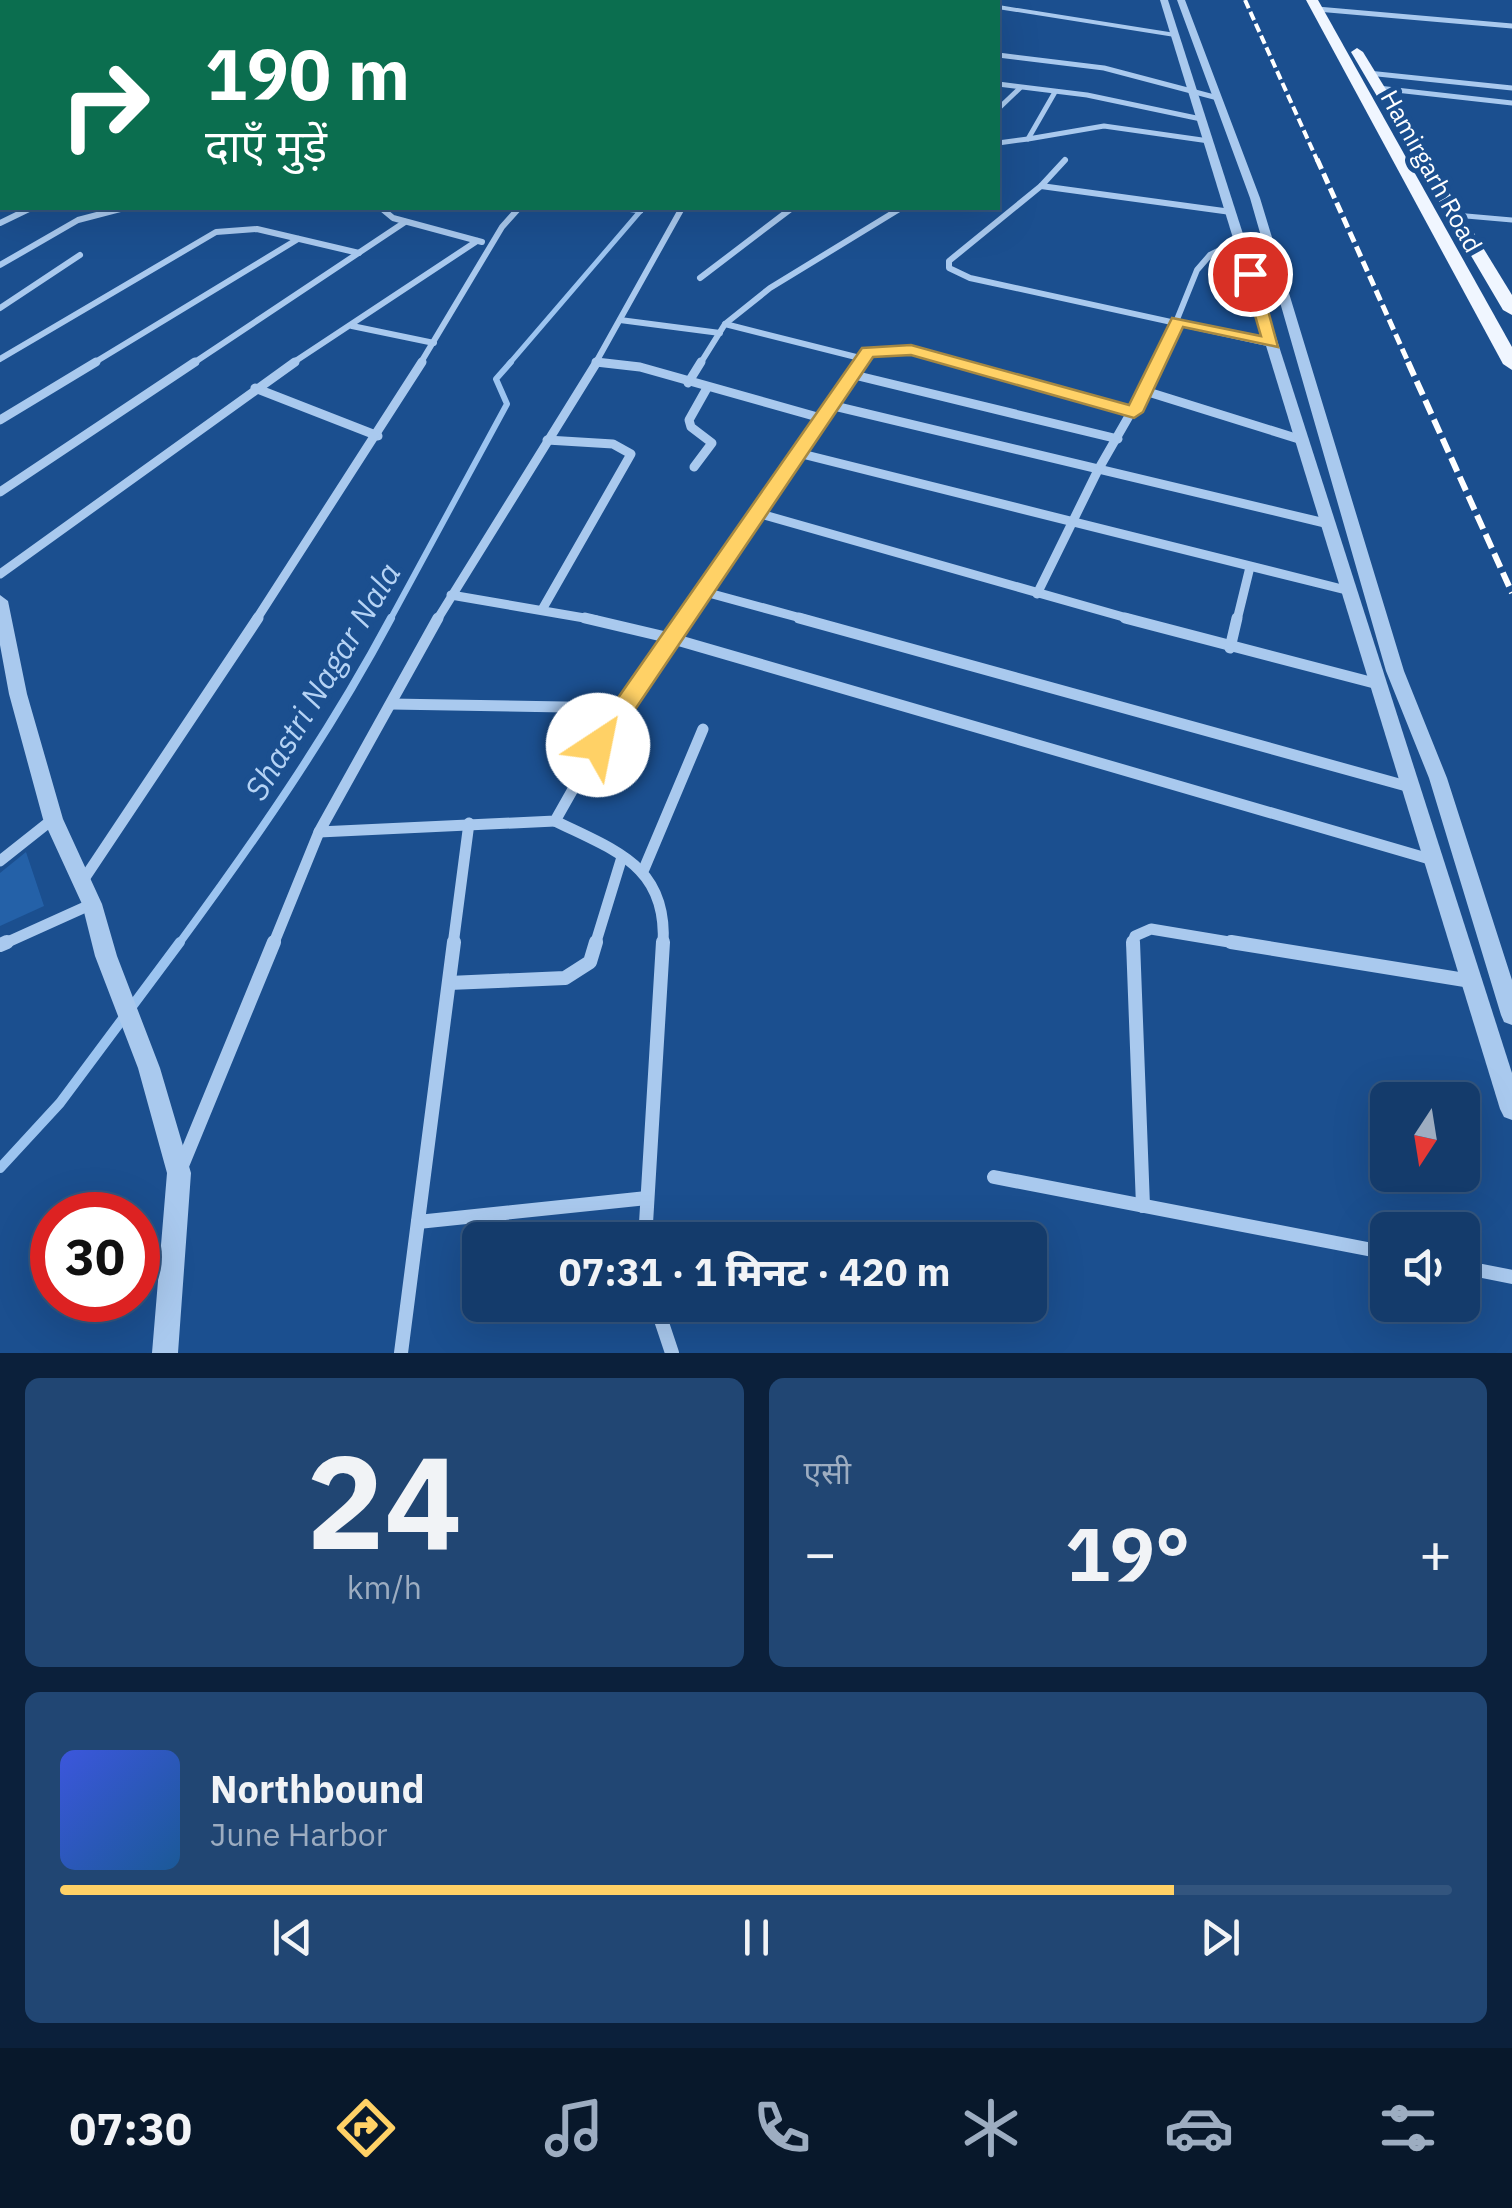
<!DOCTYPE html>
<html lang="hi">
<meta charset="utf-8">
<style>
body{margin:0;font-family:"IBM Plex Sans","Noto Sans Devanagari",sans-serif;background:#214673;color:#f1f3f6;height:100vh;display:flex;flex-direction:column;font-size:38px;white-space:nowrap}
*{box-sizing:border-box;margin:0}
p{font-size:32px;color:#9dadc1}
.icon{flex:none;width:55px;height:55px;fill:none;stroke:currentColor;stroke-width:2;stroke-linecap:round;stroke-linejoin:round}
.map{position:relative;height:1353px;overflow:hidden}
.panel{display:flex;flex-direction:column;gap:25px;padding:25px;background:#0b203b;flex:1}
.panel>*{flex:none}
.banner{position:absolute;left:0px;top:0px;width:1000px;height:210px;box-shadow:0 10px 40px #0002,0 0 0 2px #33557e;background:#0b6e4f;color:#fff;overflow:hidden}
.needle{width:65px;rotate:192deg}
.controls{position:absolute;left:1370px;top:1082px;display:grid;gap:20px}
.controls a{display:grid;place-items:center;width:110px;height:110px;border-radius:15px;background:#143b6b;box-shadow:0 10px 40px #0002,0 0 0 2px #33557e;font-size:50px}
.speed{position:absolute;left:30px;top:1192px;display:flex;gap:20px;font-size:50px;font-weight:700;text-align:center}
.speed>*{display:grid;place-content:center;width:130px;height:130px;border-radius:50%;background:#143b6b;box-shadow:0 10px 40px #0002,0 0 0 2px #33557e;line-height:1}
.speed .limit{border:15px solid #d22;background:#fff;color:#111}
.pin{position:absolute;display:grid;place-items:center;width:85px;height:85px;color:#fff;margin:-42px;border:5px solid #fff;border-radius:50%;box-shadow:0 2px 10px #0007}
.me{position:absolute;width:110px;margin:-55px;rotate:34deg;stroke-linejoin:round;filter:drop-shadow(0 0 8px #0008)}
.turn{display:flex;align-items:center;gap:35px;height:210px;padding:0 40px;font-size:45px}
.turn .icon{width:130px;height:130px;stroke-width:2.5}
.turn b{display:block;font-size:70px;line-height:85px}
.big{font-size:75px;font-weight:800;line-height:1.1}
.panel .card{flex:1;display:flex;flex-direction:column;justify-content:center;gap:15px;min-width:0;padding:0 35px;border-radius:15px;background:#214673}
.panel .dial{align-items:center;gap:0}
.dial b{font-size:130px;line-height:1}
.song{display:flex;align-items:center;gap:30px}
.cover{width:120px;height:120px;border-radius:15px;background:linear-gradient(135deg,hsl(230 70% 55%),hsl(210 70% 35%))}
.played{height:10px;border-radius:5px;background:linear-gradient(90deg,#ffd166 80%,#33557e 80%)}
.keys{display:flex;justify-content:space-around;direction:ltr}
.heat{display:flex;justify-content:space-between;align-items:center;font-size:55px;direction:ltr}
.panel .tiles{flex:1;display:grid;gap:25px;grid-template-columns:1fr 1fr}
.card:last-child{grid-column:span 2}
.trip{position:absolute;left:462px;top:1222px;width:585px;height:100px;border-radius:15px;background:#143b6b;box-shadow:0 10px 40px #0002,0 0 0 2px #33557e;font-weight:800;line-height:100px;text-align:center}
.menu{display:flex;height:160px;justify-content:space-around;align-items:center;background:#08182b;color:#9dadc1}
.menu .icon{width:70px;height:70px}
.menu .active{color:#ffd166}
.menu b{font-size:45px;color:#f1f3f6}
.map>svg:first-child{display:block}
.green{fill:#2461a8}
.lines{fill:none;stroke-linecap:round;stroke-linejoin:round}
.stream-far3{stroke:#9cc4f0;stroke-width:5}
.stream-far2{stroke:#9cc4f0;stroke-width:6}
.stream-far1{stroke:#9cc4f0;stroke-width:8}
.stream{stroke:#9cc4f0;stroke-width:10}
.service-far1{stroke:#a9c9ee;stroke-width:4}
.service{stroke:#a9c9ee;stroke-width:5}
.minor-far4{stroke:#a9c9ee;stroke-width:5}
.minor-far3{stroke:#a9c9ee;stroke-width:6}
.minor-far2{stroke:#a9c9ee;stroke-width:9}
.minor-far1{stroke:#a9c9ee;stroke-width:11}
.minor{stroke:#a9c9ee;stroke-width:14}
.tertiary{fill:#a9c9ee;fill-rule:evenodd}
.primary{fill:#f0f6ff;fill-rule:evenodd}
.rail-far2{stroke:#fff;stroke-width:4;stroke-dasharray:9 4;stroke-linecap:butt}
.rail-far1{stroke:#fff;stroke-width:5;stroke-dasharray:11 5;stroke-linecap:butt}
.rail{stroke:#fff;stroke-width:6;stroke-dasharray:15 6;stroke-linecap:butt}
.route{fill:#ffd166;stroke:#a68842;stroke-width:2.5}
.labels{text-anchor:middle;dominant-baseline:central;stroke-width:10;stroke-linejoin:round;paint-order:stroke}
.far-street-label{font-size:25px;fill:#fff;stroke:#1b4f8f}
.water-label{font-size:32px;font-style:italic;fill:#b5d3f5;stroke:#1b4f8f}
</style>
<div class="map">
<svg width="1512" height="1353" viewBox="0 0 1512 1353">
<rect width="100%" height="100%" fill="#1b4f8f"/>
<path class="green" d="M26 852 44 906 0 926V873Z"/>
<g class="lines">
<g class="stream-far3">
<path d="M619 208 641 211"/>
<path d="M509 364 643 208"/>
</g>
<path class="stream-far2" d="M390 620 507 404 496 379 511 362"/>
<path class="stream-far1" d="M178 945C256 839 329 734 391 618"/>
<path class="stream" d="M0 1168 60 1103 180 942"/>
<path class="service-far1" d="M998 7 1175 35"/>
<path class="service" d="M1455 215 1512 220"/>
<g class="minor-far4">
<path d="M502 0 529 2"/>
<path d="M712 0 725 2"/>
<path d="M40 2 47 0"/>
<path d="M254 2 258 0"/>
<path d="M1317 9 1512 26"/>
<path d="M998 55 1104 68 1214 97"/>
<path d="M1368 73 1512 88"/>
<path d="M998 84 1087 95 1201 119"/>
<path d="M1378 88 1512 103"/>
<path d="M2 91V98"/>
<path d="M998 109 1020 88"/>
<path d="M1028 139 1104 126 1209 141"/>
<path d="M998 143 1028 139 1055 92"/>
</g>
<g class="minor-far3">
<path d="M1065 160 1041 186 949 261V268L970 278 1272 344"/>
<path d="M1041 186 1231 212"/>
<path d="M381 208 393 218 482 242"/>
<path d="M0 223 31 208"/>
<path d="M0 265 78 220 124 208"/>
<path d="M700 278 792 208"/>
<path d="M0 308 80 255"/>
<path d="M620 320 720 333"/>
<path d="M725 324 860 358 856 364"/>
<path d="M352 326 434 343"/>
<path d="M860 358C895 342 926 354 962 364"/>
<path d="M0 359 216 232 257 229 359 253"/>
<path d="M596 362 615 364"/>
<path d="M92 364 298 239"/>
<path d="M192 364 405 222"/>
<path d="M291 364 477 241"/>
<path d="M420 364 502 227 519 208"/>
<path d="M595 364 682 208"/>
<path d="M700 364 725 324 770 288 901 208"/>
<path d="M1159 364 1197 270 1210 255 1240 240"/>
</g>
<g class="minor-far2">
<path d="M596 362 640 367 821 418"/>
<path d="M953 362 1134 412"/>
<path d="M850 374 1118 439"/>
<path d="M688 383 701 362"/>
<path d="M255 388 378 436"/>
<path d="M1145 391 1302 440"/>
<path d="M830 405 1329 524"/>
<path d="M0 420 96 362"/>
<path d="M798 453 1350 591"/>
<path d="M694 467 712 443 691 427 689 420 707 388"/>
<path d="M0 492 195 362"/>
<path d="M757 513 1134 620"/>
<path d="M0 574 295 362"/>
<path d="M705 592 808 620"/>
<path d="M1037 594 1098 470 1160 362"/>
<path d="M451 595 596 620"/>
<path d="M543 608 631 454 613 444 547 440"/>
<path d="M256 620 422 362"/>
<path d="M437 620 597 362"/>
<path d="M682 620 857 362"/>
<path d="M1237 620 1250 567"/>
</g>
<g class="minor-far1">
<path d="M585 618 670 638 1433 860"/>
<path d="M799 618 1410 787"/>
<path d="M1125 618 1378 684"/>
<path d="M1230 648 1237 618"/>
<path d="M391 704 622 708"/>
<path d="M555 821C616 851 668 866 663 945"/>
<path d="M319 832 555 821 598 745 684 618"/>
<path d="M0 861 53 819"/>
<path d="M644 869 703 729"/>
<path d="M82 882 258 618"/>
<path d="M1 945 92 904"/>
<path d="M273 945 319 832 438 618"/>
<path d="M453 945 469 823"/>
<path d="M595 945 622 857"/>
<path d="M1132 945 1135 936 1151 929 1247 945"/>
</g>
<g class="minor">
<path d="M1133 942 1143 1206"/>
<path d="M1231 942 1471 981"/>
<path d="M0 945 7 942"/>
<path d="M449 983 565 978 590 962 596 942"/>
<path d="M181 1168 274 942"/>
<path d="M994 1177 1388 1253"/>
<path d="M418 1222 647 1198"/>
<path d="M645 1240 663 942"/>
<path d="M1462 1267 1512 1277"/>
<path d="M656 1305 672 1353"/>
<path d="M401 1353 454 942"/>
</g>
<g class="tertiary">
<path d="M1160 0H1168L1512 1073V1120L1504 1117 1500 1109Z"/>
<path d="M1177 0H1185L1260 198 1404 671 1447 778 1512 980V1025L1504 1022 1501 1015 1429 778 1386 671 1250 198Z"/>
<path d="M0 595 8 601 27 694 63 819 102 904 117 956 160 1068 191 1173 178 1353H152L167 1173 138 1068 95 956 82 904 43 819 9 694 0 645Z"/>
</g>
<g class="primary">
<path d="M1306 0H1318L1512 347V370L1503 364Z"/>
<path d="M1357 48 1363 52 1512 295V315L1503 310 1351 52Z"/>
</g>
<path class="rail-far2" d="M1245 0 1318 162"/>
<path class="rail-far1" d="M1317 159 1409 364"/>
<path class="rail" d="M1408 362 1512 593"/>
</g>
<path class="route" d="M1250 270 1258 274 1278 347 1183 327 1143 412 1134 418 911 355 873 357 607 751H590L586 745 590 738 862 348 911 345 1129 405 1172 318 1261 336 1243 274Z"/>
<g class="labels">
<g class="far-street-label">
<text transform="translate(1432 171) rotate(61)">Hamirgarh Road</text>
</g>
<g class="water-label">
<text transform="translate(322 681) rotate(-59)">Shastri Nagar Nala</text>
</g>
</g>
</svg>
<div class="controls">
<a><svg class="needle" viewBox="-14 -14 28 28"><path d="M0-13l5 13h-10z" fill="#e53935"/><path d="M0 13l5-13h-10z" fill="#9dadc1"/></svg></a>
<a><svg class="icon" aria-label="sound" viewBox="0 0 24 24"><path d="M4 9h4l5-4v14l-5-4H4zM17 9q2 3 0 6"/></svg></a>
</div>
<div class="speed"><div class="limit">30</div></div>
<div class="pin" style="left:1250px;top:274px;background:#d93025"><svg class="icon" aria-label="arrive" viewBox="0 0 24 24"><path d="M6 21V4h12l-3 4 3 4H6"/></svg></div>
<svg class="me" style="left:598px;top:745px" viewBox="-20 -20 40 40"><circle r="19" fill="#fff"/><path d="M0-13L10 11 0 6-10 11z" fill="#ffd166"/></svg>
<div class="trip">07:31 · 1 मिनट · 420 m</div>
<div class="banner">
<div class="turn"><svg class="icon" aria-label="right" viewBox="0 0 24 24"><path d="M7 20v-9h11M14 6l5 5-5 5"/></svg><div><b>190 m</b>दाएँ मुड़ें</div></div>
</div>
</div>
<section class="panel">
<div class="tiles">
<div class="card dial"><b>24</b><p>km/h</p></div>
<div class="card"><p>एसी</p>
<div class="heat"><a>−</a><b class="big">19°</b><a>+</a></div>
</div>
<div class="card">
<div class="song"><i class="cover"></i><div><b>Northbound</b><p>June Harbor</p></div></div>
<div class="played"></div>
<div class="keys"><svg class="icon" aria-label="previous" viewBox="0 0 24 24"><path d="M18 5L8 12l10 7zM5 5v14"/></svg><svg class="icon" aria-label="pause" viewBox="0 0 24 24"><path d="M8 5v14M16 5v14"/></svg><svg class="icon" aria-label="next" viewBox="0 0 24 24"><path d="M6 5l10 7-10 7zM19 5v14"/></svg></div>
</div>
</div>
</section>
<nav class="menu">
<b>07:30</b>
<svg class="icon active" aria-label="directions" viewBox="0 0 24 24"><path d="M12 3l9 9-9 9-9-9zM9 14v-3h6M13 9l2 2-2 2"/></svg>
<svg class="icon" aria-label="music" viewBox="0 0 24 24"><path d="M9 18V5l10-2v13"/><circle cx="6" cy="18" r="3"/><circle cx="16" cy="16" r="3"/></svg>
<svg class="icon" aria-label="phone" viewBox="0 0 24 24"><path d="M5 4h4l2 5-3 2q2 4 5 5l2-3 5 2v4C11 20 4 13 5 4z"/></svg>
<svg class="icon" aria-label="climate" viewBox="0 0 24 24"><path d="M12 3v18M4 7l16 10M4 17L20 7"/></svg>
<svg class="icon" aria-label="car" viewBox="0 0 24 24"><path d="M5 17H2v-5l4-1 3-4h7l3 4 3 1v5h-3M9 17h6M6 11h13"/><circle cx="7" cy="17" r="2"/><circle cx="17" cy="17" r="2"/></svg>
<svg class="icon" aria-label="filters" viewBox="0 0 24 24"><path d="M4 7h16M4 17h16"/><circle cx="9" cy="7" r="2"/><circle cx="15" cy="17" r="2"/></svg>
</nav>
